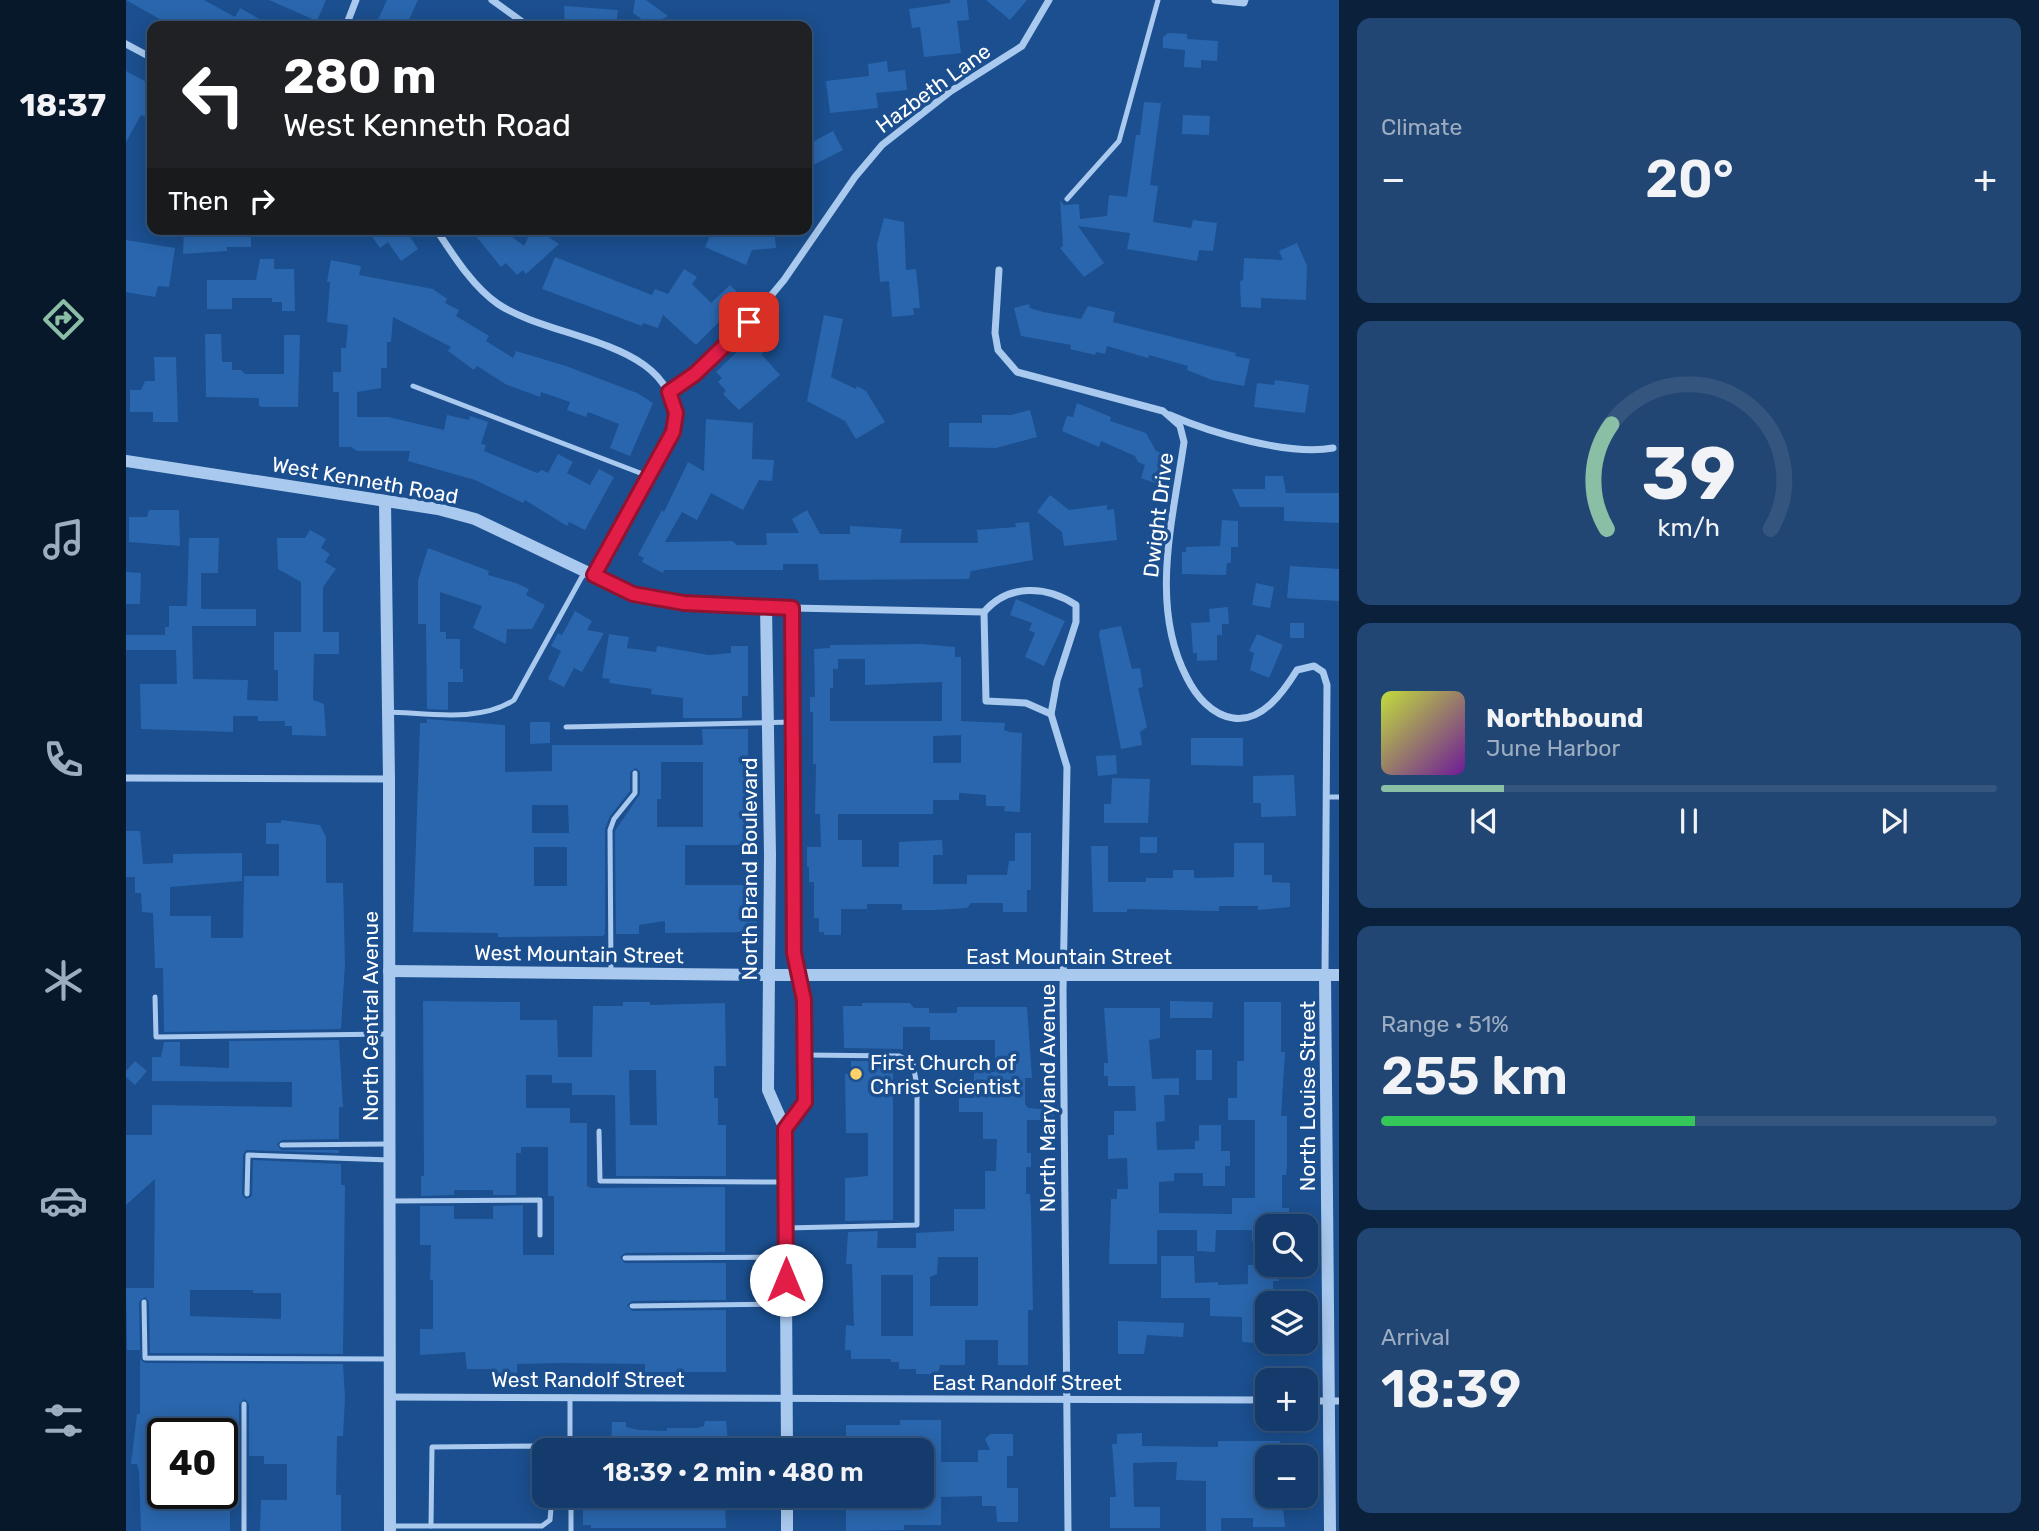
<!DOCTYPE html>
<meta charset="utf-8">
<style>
body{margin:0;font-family:Rubik,sans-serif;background:#214673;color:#f1f3f6;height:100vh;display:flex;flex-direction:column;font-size:26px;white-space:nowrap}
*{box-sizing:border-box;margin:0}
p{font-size:23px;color:#9dadc1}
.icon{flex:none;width:38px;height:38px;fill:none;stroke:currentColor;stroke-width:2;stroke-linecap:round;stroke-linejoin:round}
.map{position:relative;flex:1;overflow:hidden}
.details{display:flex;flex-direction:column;gap:18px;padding:18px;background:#0b203b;width:700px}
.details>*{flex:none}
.hud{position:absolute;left:21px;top:21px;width:665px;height:214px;border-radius:14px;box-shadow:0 4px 18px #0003,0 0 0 2px #33557e;background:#202124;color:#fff;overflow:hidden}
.fabs{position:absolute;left:1129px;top:1214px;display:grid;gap:14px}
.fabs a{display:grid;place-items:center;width:63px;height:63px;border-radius:14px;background:#143b6b;box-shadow:0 4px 18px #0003,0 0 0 2px #33557e;font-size:35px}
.speed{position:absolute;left:21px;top:1418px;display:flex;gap:14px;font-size:35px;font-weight:700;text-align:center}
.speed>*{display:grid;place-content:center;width:91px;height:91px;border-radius:50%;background:#143b6b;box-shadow:0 4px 18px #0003,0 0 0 2px #33557e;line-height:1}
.speed .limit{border:4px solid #111;border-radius:10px;background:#fff;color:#111}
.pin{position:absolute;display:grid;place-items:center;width:60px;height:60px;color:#fff;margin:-30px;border-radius:14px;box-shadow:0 4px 10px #0006}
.me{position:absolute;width:77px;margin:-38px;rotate:0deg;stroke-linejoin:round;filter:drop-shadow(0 0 5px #0008)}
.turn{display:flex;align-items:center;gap:24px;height:147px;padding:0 21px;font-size:32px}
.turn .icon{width:91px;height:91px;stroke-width:2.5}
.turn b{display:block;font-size:49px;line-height:60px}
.then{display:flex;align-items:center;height:66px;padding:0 21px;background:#0003;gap:14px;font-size:26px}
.big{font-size:52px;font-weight:600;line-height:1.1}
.details .widget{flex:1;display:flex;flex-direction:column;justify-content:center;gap:10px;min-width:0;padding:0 24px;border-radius:14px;background:#214673}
.details .dial{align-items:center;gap:0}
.dial svg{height:182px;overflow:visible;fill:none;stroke:#33557e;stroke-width:7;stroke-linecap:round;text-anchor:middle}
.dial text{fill:#f1f3f6;stroke:none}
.song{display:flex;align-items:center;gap:21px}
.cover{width:84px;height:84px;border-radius:10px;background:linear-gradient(135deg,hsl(70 70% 55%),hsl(280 70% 35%))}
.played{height:7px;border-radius:4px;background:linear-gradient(90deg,#8abfa5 20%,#33557e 20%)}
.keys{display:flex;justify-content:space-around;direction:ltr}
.heat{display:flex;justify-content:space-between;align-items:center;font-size:38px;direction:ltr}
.charge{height:10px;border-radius:5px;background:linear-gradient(90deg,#34c759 51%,#33557e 0)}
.trip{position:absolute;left:406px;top:1438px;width:402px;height:70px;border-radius:14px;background:#143b6b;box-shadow:0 4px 18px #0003,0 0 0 2px #33557e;font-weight:600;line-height:70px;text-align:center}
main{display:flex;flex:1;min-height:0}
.tabs{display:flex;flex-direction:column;width:126px;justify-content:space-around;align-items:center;background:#08182b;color:#9dadc1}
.tabs .icon{width:49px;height:49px}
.tabs .active{color:#8abfa5}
.tabs b{font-size:32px;color:#f1f3f6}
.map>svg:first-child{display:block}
.building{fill:#2a66ad;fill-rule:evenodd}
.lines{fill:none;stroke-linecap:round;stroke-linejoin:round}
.service{stroke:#a9c9ee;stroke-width:5}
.minor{stroke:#a9c9ee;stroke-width:7}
.tertiary{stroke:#a9c9ee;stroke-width:12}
.route-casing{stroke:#92132f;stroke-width:18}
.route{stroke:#e11d48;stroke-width:12}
.poi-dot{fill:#ffd166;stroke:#1b4f8f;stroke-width:2.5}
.labels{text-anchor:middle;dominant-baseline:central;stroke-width:7;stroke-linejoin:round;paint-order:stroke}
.street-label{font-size:21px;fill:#fff;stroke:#1b4f8f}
.poi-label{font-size:21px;fill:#fff;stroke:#1b4f8f;text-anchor:start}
</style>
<main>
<nav class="tabs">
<b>18:37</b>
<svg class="icon active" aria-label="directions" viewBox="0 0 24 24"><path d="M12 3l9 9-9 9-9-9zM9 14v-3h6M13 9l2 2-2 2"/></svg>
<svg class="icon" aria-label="music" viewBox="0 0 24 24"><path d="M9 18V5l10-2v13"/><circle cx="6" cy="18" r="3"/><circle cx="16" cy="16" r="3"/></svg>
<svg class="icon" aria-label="phone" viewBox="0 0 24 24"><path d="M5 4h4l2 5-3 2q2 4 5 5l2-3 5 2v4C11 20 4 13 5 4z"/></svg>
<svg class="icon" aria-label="climate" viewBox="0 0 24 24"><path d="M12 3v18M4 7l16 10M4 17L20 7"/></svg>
<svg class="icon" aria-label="car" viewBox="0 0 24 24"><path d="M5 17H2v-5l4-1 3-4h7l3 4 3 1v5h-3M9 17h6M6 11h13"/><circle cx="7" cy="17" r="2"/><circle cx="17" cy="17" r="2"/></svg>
<svg class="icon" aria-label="filters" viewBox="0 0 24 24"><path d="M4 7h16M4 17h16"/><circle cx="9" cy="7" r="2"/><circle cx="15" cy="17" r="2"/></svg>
</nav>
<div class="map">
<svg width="1213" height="1531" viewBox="0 0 1213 1531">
<rect width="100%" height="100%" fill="#1b4f8f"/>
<g class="building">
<path d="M0 0H78L109 17 114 8 146 26H46Z"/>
<path d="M143 0H200L191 21Z"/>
<path d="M261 0H292L280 26H249Z"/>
<path d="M509 0H520L542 16 524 25 507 13Z"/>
<path d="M824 0H841L843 20 831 21 835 53 798 57 794 27 786 28 783 9 824 3Z"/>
<path d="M860 0H901L884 20Z"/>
<path d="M438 6 492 10 490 26H439Z"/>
<path d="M1042 33 1061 34V39L1092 41 1091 61 1075 60V68L1058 67 1059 50 1037 48V37Z"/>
<path d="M761 61 762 72 779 70 781 90 750 93 752 108 704 113 700 81 743 76 742 64Z"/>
<path d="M0 71 26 85V120L15 115 0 142Z"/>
<path d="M1018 102 1035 103 1024 185 1032 186 1027 222 1065 228 1067 220 1091 223 1087 251 1073 250 1071 261 1001 249 1004 233 952 226 978 263 958 277 934 248 937 246 934 200 938 205 953 204 954 219 981 216 983 195 1001 197 1010 135H1014Z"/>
<path d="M1057 115 1084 116 1083 135 1056 134Z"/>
<path d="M707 131 717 150 681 168V145Z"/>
<path d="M758 218 778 222 780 270 790 269 794 308H787L788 315 766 317 763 281 754 282 751 244Z"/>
<path d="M58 229H125V247H101V251L57 254Z"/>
<path d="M241 229H279L292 249 275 261 262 242 254 248Z"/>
<path d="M344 229H376L398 246 406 229H411L433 244 400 274 397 270 391 275 380 263 375 267Z"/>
<path d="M587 229H648L650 248 626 250 620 265 579 247Z"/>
<path d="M0 240 49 248 43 287 32 286 29 297 0 292Z"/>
<path d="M1171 243 1181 266 1180 300 1135 298V308L1115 307 1114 281 1117 280 1118 258 1157 260 1153 251Z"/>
<path d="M429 257 526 295 529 289 542 294 558 269 571 277 566 284 585 303 604 285 617 298 570 345 537 315 532 328 517 323 516 326 416 289Z"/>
<path d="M134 259H148V269H168L169 311H156V302H146V298H106V309H81V280H130Z"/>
<path d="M205 260 235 266 233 275 307 289 321 299 319 303 333 310 330 316 363 336 360 341 387 358 390 351 440 366 511 393 527 403 504 456 484 448 493 424 462 412 460 417 441 410 444 402 415 392 414 397 381 385 351 366 348 370 322 351 325 347 267 317 265 342H261V368H255V388L231 392V417H262L318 430 321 415 343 420 344 416 362 422 355 444 360 445 358 451 411 473 416 470 422 473 432 454 447 462 441 473 464 485 473 469 488 477 459 530 443 522 441 526 399 500 397 503 349 480 282 461 284 451H231L225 447H213V392H207V372H215V348H220L222 325 201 322 204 282H201Z"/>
<path d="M903 304 904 308 917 312 955 319 962 306 989 312 987 322 1110 353 1109 356 1124 359 1118 386 1086 380 1061 370 1062 366 1023 355 1022 358 981 346 979 354 970 352 969 355 944 349 945 345 895 336 888 308Z"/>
<path d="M698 315 717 319 705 377 730 389 731 386 740 391 759 422 730 439 719 421 681 401Z"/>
<path d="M627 328 645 337 636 355 654 375 613 410 597 394 600 391 592 382 596 378 590 372 620 343Z"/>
<path d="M79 334H95L96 362H106V370H115L119 374H158V335H174L172 407H137L133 406V398L80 397Z"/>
<path d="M28 357H50L52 422H27V412H4V390H15L19 381H29Z"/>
<path d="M1149 380 1183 385 1179 413 1128 407 1131 383 1148 385Z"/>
<path d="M951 403 985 417 984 421 1020 433 1030 451 1035 453 1031 465 1038 467 1032 484 1015 478 1019 465 1012 462 1009 456 975 441 973 447 936 431 941 416 947 417Z"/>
<path d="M904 410 911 437 870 448 823 447V423H856V415H885Z"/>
<path d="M580 419 627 423 626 459 648 460 646 481 633 480 617 510 585 493 571 520 556 512 539 542 606 541 611 545H641L640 533H673L666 519 681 510 694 534H724V526L776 529 774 543H852L851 530 890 527 889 523 903 522 907 560 845 571 843 579 693 580 692 564H657V570H538L537 573 516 562 518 558 512 555 536 510 538 512 562 462 578 471Z"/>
<path d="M1139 476H1157L1160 493H1213V523L1158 521V507H1114L1106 489H1139Z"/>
<path d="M924 495 943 510 981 505V510L988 509 991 540 938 546 936 532 911 512Z"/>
<path d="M23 510H53L54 546 3 542V517H21Z"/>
<path d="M1096 520 1112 521V547H1105V563H1101L1100 575 1056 574V552H1060V547L1094 546Z"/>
<path d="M184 530 200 539 195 548 204 554 199 562 210 569 197 587V632H213V654H188L187 700 198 704 200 736 166 735V726H159V721H132V716H107V732L15 729 14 684H51L50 650H0V635H39V627H43V606H61L63 538H93L92 573H75V609H130V626H66L67 679 122 680 121 700 152 701V670H148V632H175V582L152 569 151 538H179Z"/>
<path d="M302 548 363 571 362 575 390 583 403 589 400 595 419 605 406 629H381L380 644 347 628 356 606 314 592V632H320V639H334V669H337V682H322V710L301 709 300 624H292V580Z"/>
<path d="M1164 566 1213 569V601L1161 598Z"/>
<path d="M0 572 15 573 14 604H0Z"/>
<path d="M1130 583 1148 587 1144 608 1126 605Z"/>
<path d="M890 599 939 621 918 666 899 657 909 633 903 630 906 623 884 615Z"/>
<path d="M1102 607 1103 624H1096V635H1091V660L1071 661V653H1067L1065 623 1084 622 1083 609Z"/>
<path d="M449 611 466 621 461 630 478 633 456 672 448 668 438 687 422 679 435 651 425 646 432 633 436 635Z"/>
<rect x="1164" y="623" width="14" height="15"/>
<path d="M995 626 1006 669 1014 668 1017 687 1012 688 1021 727 1014 732 1016 745 995 749 973 635 974 630Z"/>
<path d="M483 634 503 637 501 648 530 652 531 646 583 655 605 653V646H622V696H616V718H557V698L525 694 526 689 483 683 484 679 476 678Z"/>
<path d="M1131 634 1157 645 1143 678 1124 670 1128 653 1123 651Z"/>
<path d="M796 644 829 647V657H835V721L879 723 878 730 883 732 896 733 894 812 878 811 879 806H860V795L833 793V800H807V814H712V840H736V867H773V842L816 840 817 855H807V884H841V875H881L883 861H889V833H905V890H901V912H877V903H845L841 908 809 910H776V904H741V909H715V935H698V932H693V918H688V882H683V867H681V847H695L694 814H689L690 764H687V712H684V697H689L688 649 704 648V645ZM712 659H739V685L816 682V721H704V688H707V669H712ZM835 735V763H807V736Z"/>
<path d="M301 719 379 725V772L426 771V745H577L576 729H622V827H629V845H559V885H630L631 932 539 933V921L513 925V934H490L489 831 514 794V772L510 768 504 772V791L484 816 479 829V934L477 936 372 937V933L287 932 294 723H301ZM535 762H577V827H531V799H535ZM406 805H442L443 833H406ZM408 847H441V886H408Z"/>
<path d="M404 722H424V743L404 744Z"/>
<path d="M1065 738H1117V766L1065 765Z"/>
<path d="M990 755 991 774 972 776 970 756Z"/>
<path d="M1168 775 1170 816 1135 817V803H1127V776Z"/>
<path d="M986 778 1024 779 1022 823H978V804H985Z"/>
<path d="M155 820 194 825 200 837V883H217L219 964 215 1029 38 1032 37 968H29L27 913 16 912 15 893H9V877H0V831H14L17 864 47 863V854L116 853V881L44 887V916H85V938H117L118 876H153V844H140V823H155Z"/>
<rect x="1014" y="837" width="17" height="16"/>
<path d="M1108 843H1138V875H1146V882L1164 883V907L1132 910V906H1093V911L1001 909V912H967L965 846H982V882H1020V878H1047V870H1068V878L1108 877Z"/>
<path d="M297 1001 394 1002V1020H431L432 1057H466L467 1006H497V1002H524V1005L599 1003 600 1066H588V1098H592V1125H600V1176H490L489 1095H446V1083H426V1075H400V1108H444V1123H461V1186L465 1188 599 1187V1252L499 1253 494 1257 499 1263H600V1300L506 1301 501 1305 506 1311 600 1310V1372H519V1364L435 1363 391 1364V1373H369L368 1369H341L339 1352 294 1355V1329H307V1280H304L305 1245H294V1206H328V1219H367V1206L397 1205V1255H428V1196H422V1147H395V1153H390V1195H367V1190H328V1195L295 1196V1176H298ZM503 1070H530L531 1125H504Z"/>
<path d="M1044 1001 1087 1002 1086 1018H1044Z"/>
<path d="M1118 1002H1155V1052H1159L1155 1116H1161V1166L1160 1175H1156V1208H1163V1225L1141 1227V1241H1126V1230H1090L1089 1252 1071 1251V1230H1031V1264H983L985 1199H991V1189H1002L1001 1158 982 1159V1135H988V1111H1010L1009 1086H982V1076H978V1063H982L978 1008H1034V1038L1023 1040 1026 1079 1053 1078V1095H1038L1039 1121 1030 1122 1031 1150 1069 1149V1141H1073V1125H1095V1151H1104V1166H1099V1186H1077V1173H1048V1181L1033 1182V1213L1106 1214V1198H1129V1120H1102V1098H1111V1061H1118Z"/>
<path d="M736 1003H784L788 1008H803V1013H831V1007H901L906 1078H899V1104L902 1108 928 1110V1120H901V1153H905V1167H900V1194H904L905 1209 907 1310H902V1365H872V1340H839V1365H814L812 1374H790V1369H773V1362H765V1359H725V1350H719L720 1325 728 1326 726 1264H720L722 1232 752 1231 751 1248H790V1233L828 1231V1209H859V1171H870L871 1139H857V1112H833V1098H848V1072H869V1040H804V1027H777V1049L718 1048 717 1006H736ZM812 1257H852V1306H804V1277L811 1274ZM755 1275H787V1336H755Z"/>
<path d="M213 1040 217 1107H213V1139L156 1140 151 1144 155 1150H213V1153L120 1150 117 1155 116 1194 120 1199 126 1196 127 1160 215 1164V1185H219L217 1354 24 1353 23 1302 19 1297 13 1302 14 1350H1L0 1288H28L29 1179 0 1205V1135H26V1105L166 1107V1082L26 1081V1057H35L38 1042H54V1066L103 1068V1041ZM64 1290H127V1293H155V1319L64 1316Z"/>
<rect x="1070" y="1050" width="16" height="30"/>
<path d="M9 1061 21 1071 9 1085 0 1077V1071Z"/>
<path d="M725 1061H767V1220L719 1221V1178L742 1176V1133H720L719 1074H725Z"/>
<path d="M1035 1256H1068L1069 1283 1092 1282V1285L1122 1284V1265H1153V1281H1147V1290H1141V1344L1116 1342V1317L1084 1316V1298H1035Z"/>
<path d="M992 1321 1058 1323 1057 1337 1021 1335 1018 1354H992Z"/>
<path d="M14 1359 19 1363 217 1364 219 1398 217 1436H211L210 1495H215V1531H134L135 1500H161V1464H138V1456H123V1404L119 1399 113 1404V1456H96V1433H37V1493H104V1531H15L13 1472 11 1464H5L11 1414H14Z"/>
<path d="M774 1420H815V1462H852V1450H864L859 1439 864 1434H887V1456H881V1488H892V1522H871L870 1506H856V1496L815 1497V1525H778V1530L720 1531V1499L801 1501V1465H796V1451H720V1425H774Z"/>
<path d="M579 1421H600L603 1449 492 1451V1447H485L486 1422H500V1427L513 1430 541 1431V1428H571L578 1426Z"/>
<path d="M1016 1433V1446L1092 1447V1441H1154V1458H1141V1498H1156L1159 1527H1127V1518H1095V1531H1080V1481L1050 1480 1051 1462H1037L1007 1463 1008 1507H1034V1528H984V1497H990L986 1444H991V1434Z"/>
<path d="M457 1501 599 1503 600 1528H465V1525H457Z"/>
</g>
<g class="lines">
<g class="service">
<path d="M941 199 993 141 1032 0"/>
<path d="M287 386 522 476"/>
<path d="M262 712C301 713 354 723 388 700L458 573"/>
<path d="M440 727 667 722"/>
<path d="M1200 797H1213"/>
<path d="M485 973 484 830 488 819 509 793V773"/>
<path d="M29 997 30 1037 263 1034"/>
<path d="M473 1131 474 1181 659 1182"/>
<path d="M156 1145 262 1144"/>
<path d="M121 1194 122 1155 264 1160"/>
<path d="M264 1201 414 1200V1235"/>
<path d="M660 1228 791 1225V1086L787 1064 773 1056 679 1055"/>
<path d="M499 1258 660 1257"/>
<path d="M18 1302 19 1358 264 1359"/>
<path d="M506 1306 660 1304"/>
<path d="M444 1397V1451"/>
<path d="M445 1496V1531"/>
<path d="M264 1526H416L424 1520 426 1496"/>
<path d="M305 1526 306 1447 407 1446 418 1452"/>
<path d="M118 1531V1404"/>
</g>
<g class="minor">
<path d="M366 0 402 26"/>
<path d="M1089 0 1118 3 1119 0"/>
<path d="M220 26 230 0"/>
<path d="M0 44 26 58"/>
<path d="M310 229C327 255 347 287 372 304 429 342 560 340 547 432L468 575"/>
<path d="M873 270 869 333 872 350 891 372 1037 411 1054 426 1058 442C1047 519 1023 606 1061 678 1070 696 1086 715 1107 718 1136 723 1158 691 1171 670L1188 666 1197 672 1201 685 1199 975"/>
<path d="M543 392 569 374 623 322 658 280 729 177 756 145 825 91 896 46 923 0"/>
<path d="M1044 415C1085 433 1163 456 1207 448"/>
<path d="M666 608 858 612"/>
<path d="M858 612C882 584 920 585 950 605V622L931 681 925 714 941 767 937 990 942 1531"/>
<path d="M858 612 860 701 900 703 925 714"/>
<path d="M0 778 263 779"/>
<path d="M264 1397 1141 1400"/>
<path d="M1180 1401H1213"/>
</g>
<g class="tertiary">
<path d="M0 461 312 509 349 519 507 594 558 603 666 608 668 953 678 1000 679 1102 659 1129"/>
<path d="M259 502 263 779 264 1531"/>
<path d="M640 606 644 855 642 1090 659 1129 661 1451"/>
<path d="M263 971 642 975H1213"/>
<path d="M1199 975 1204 1531"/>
<path d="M661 1496V1531"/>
</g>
</g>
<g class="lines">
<defs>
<path id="route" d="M623 322 569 374 543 392 550 413 547 432 468 575 507 594 558 603 666 608 668 953 678 1000 679 1102 659 1129 660 1280"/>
</defs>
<use href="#route" class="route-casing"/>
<use href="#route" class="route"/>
</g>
<circle class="poi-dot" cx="730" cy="1074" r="7"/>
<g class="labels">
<g class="street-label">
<text transform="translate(807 88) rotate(-36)">Hazbeth Lane</text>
<text transform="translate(239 480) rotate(10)">West Kenneth Road</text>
<text transform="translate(1032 515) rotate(-83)">Dwight Drive</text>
<text transform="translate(623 869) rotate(-90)">North Brand Boulevard</text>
<text transform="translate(453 954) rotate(1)">West Mountain Street</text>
<text x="943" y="956">East Mountain Street</text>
<text transform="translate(244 1016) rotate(-90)">North Central Avenue</text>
<text transform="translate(1181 1096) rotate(-90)">North Louise Street</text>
<text transform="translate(921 1098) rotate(-90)">North Maryland Avenue</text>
<text x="462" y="1379">West Randolf Street</text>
<text x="901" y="1382">East Randolf Street</text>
</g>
<g class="poi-label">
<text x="744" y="1062">First Church of<tspan x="744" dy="24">Christ Scientist</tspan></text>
</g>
</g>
</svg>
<div class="fabs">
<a><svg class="icon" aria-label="search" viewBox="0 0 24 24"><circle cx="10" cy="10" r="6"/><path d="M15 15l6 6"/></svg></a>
<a><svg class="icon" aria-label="layers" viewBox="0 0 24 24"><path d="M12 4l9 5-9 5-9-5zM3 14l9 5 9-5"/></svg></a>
<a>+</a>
<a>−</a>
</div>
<div class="speed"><div class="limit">40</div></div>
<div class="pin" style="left:623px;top:322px;background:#d93025"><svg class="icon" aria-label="arrive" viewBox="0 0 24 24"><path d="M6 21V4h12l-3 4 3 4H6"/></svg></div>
<svg class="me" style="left:660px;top:1280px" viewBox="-20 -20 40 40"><circle r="19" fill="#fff"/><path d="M0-13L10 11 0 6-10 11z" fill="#e11d48"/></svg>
<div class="trip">18:39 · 2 min · 480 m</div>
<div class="hud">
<div class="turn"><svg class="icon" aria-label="left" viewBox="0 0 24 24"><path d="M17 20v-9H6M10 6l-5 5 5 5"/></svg><div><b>280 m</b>West Kenneth Road</div></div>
<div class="then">Then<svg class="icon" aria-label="right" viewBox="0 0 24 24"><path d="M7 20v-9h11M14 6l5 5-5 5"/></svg></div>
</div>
</div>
<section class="details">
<div class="widget"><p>Climate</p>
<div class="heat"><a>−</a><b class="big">20°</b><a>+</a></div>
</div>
<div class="widget dial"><svg viewBox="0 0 100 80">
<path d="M14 69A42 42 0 1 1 86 69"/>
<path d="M14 69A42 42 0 0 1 16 23" stroke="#8abfa5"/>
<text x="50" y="56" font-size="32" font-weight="700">39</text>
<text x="50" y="72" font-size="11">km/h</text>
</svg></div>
<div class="widget">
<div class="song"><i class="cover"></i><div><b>Northbound</b><p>June Harbor</p></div></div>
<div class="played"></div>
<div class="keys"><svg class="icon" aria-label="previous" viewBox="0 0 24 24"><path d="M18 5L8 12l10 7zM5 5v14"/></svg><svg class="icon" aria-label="pause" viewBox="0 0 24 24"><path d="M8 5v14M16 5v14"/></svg><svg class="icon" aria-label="next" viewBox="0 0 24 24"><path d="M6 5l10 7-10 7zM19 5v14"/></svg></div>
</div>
<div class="widget"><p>Range · 51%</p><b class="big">255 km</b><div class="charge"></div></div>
<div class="widget"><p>Arrival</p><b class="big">18:39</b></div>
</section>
</main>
